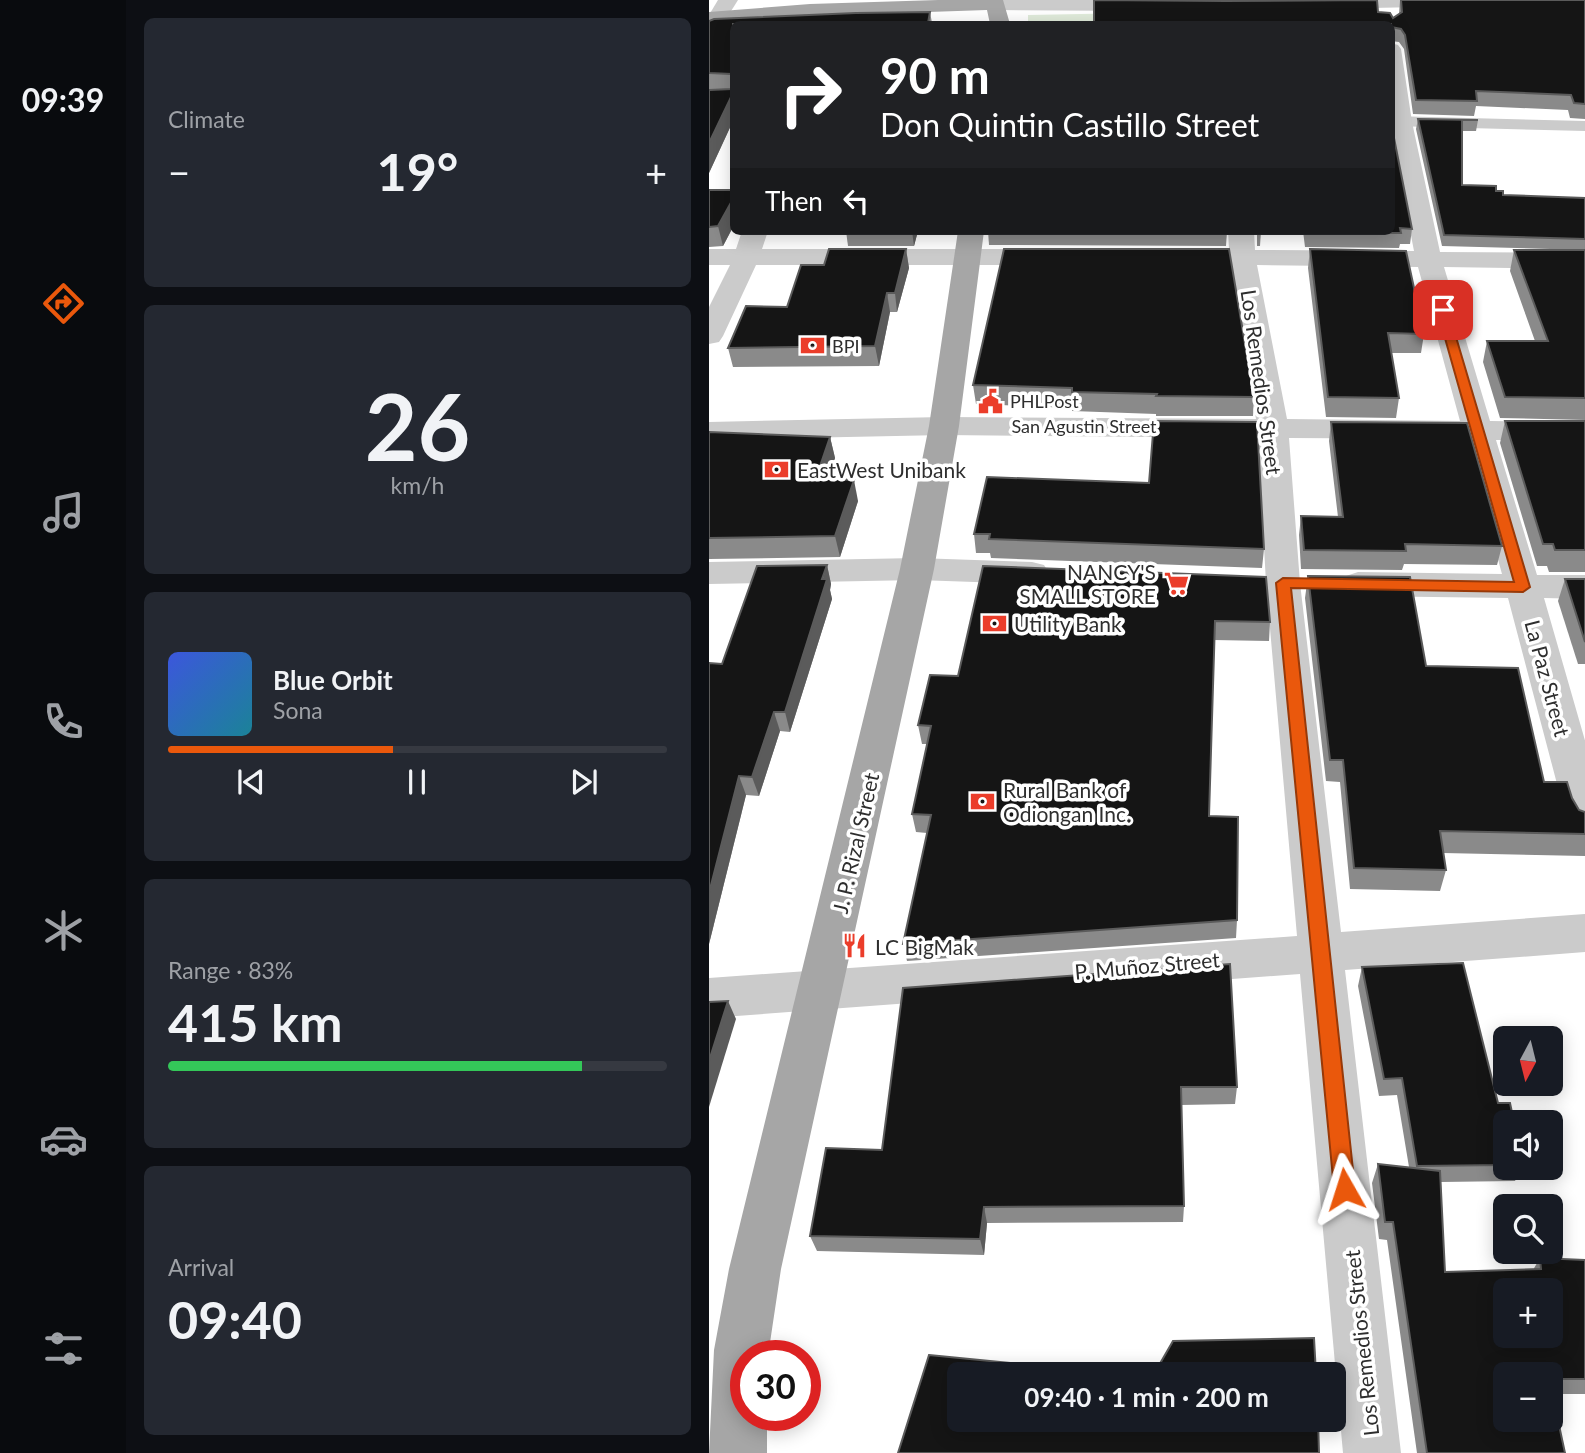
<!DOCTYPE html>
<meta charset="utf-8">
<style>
body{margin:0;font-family:Lato,sans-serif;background:#242831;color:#f1f3f6;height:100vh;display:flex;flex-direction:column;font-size:26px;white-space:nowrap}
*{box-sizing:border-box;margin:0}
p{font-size:23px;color:#9ea1a6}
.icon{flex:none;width:38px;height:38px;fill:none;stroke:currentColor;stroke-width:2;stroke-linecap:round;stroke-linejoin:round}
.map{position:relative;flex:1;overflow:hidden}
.drawer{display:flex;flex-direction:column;gap:18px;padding:18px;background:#0d0f14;width:583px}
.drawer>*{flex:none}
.top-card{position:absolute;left:21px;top:21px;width:665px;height:214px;border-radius:10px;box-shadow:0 4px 18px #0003;background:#202124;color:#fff;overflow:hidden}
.needle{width:46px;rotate:187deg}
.tools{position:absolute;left:784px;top:1026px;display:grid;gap:14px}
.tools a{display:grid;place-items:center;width:70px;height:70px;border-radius:10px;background:#171b24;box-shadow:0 4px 18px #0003;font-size:35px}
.speed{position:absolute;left:21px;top:1340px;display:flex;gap:14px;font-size:35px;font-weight:700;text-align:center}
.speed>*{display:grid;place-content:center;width:91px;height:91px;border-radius:50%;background:#171b24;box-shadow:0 4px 18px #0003;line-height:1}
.speed .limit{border:10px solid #d22;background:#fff;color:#111}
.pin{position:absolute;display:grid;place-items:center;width:60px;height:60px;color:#fff;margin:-30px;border-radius:14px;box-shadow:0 4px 10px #0006}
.me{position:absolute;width:77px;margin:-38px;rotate:354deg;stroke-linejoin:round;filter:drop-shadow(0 0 5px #0008)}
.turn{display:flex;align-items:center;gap:24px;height:147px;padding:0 35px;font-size:32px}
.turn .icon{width:91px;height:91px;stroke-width:2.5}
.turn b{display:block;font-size:49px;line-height:60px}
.then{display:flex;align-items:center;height:66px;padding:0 35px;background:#0003;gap:14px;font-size:26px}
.big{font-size:52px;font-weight:700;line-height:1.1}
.drawer .card{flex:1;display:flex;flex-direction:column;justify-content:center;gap:10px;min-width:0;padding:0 24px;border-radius:10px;background:#242831}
.drawer .dial{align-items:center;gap:0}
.dial b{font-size:91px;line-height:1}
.song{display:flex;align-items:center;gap:21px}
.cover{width:84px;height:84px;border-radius:10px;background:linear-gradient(135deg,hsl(230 70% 55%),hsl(190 70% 35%))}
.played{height:7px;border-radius:4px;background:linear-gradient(90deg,#ea580c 45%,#363941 45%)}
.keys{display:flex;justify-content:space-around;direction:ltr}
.heat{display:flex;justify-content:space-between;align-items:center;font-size:38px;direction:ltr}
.charge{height:10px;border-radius:5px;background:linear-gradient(90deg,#34c759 83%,#363941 0)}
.trip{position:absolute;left:238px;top:1362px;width:399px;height:70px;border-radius:10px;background:#171b24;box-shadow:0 4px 18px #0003;font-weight:700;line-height:70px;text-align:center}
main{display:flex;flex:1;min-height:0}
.tabs{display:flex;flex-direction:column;width:126px;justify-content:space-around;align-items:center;background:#090b0e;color:#9ea1a6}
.tabs .icon{width:49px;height:49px}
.tabs .active{color:#ea580c}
.tabs b{font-size:32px;color:#f1f3f6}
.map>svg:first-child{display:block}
.green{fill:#e1ecdb}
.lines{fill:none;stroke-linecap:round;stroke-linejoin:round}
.service{fill:#cbcbcb;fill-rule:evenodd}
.minor{fill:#cbcbcb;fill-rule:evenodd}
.tertiary{fill:#cbcbcb;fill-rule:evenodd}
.primary{fill:#a6a6a6;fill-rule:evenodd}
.wall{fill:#8a8a8a;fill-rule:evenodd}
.shaded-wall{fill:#5b5b5b}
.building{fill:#151515;stroke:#5b5b5b;stroke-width:2;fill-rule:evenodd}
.route{fill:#ea580c;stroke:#983908;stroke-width:2}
.labels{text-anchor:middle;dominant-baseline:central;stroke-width:7;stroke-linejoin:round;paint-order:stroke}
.far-poi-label{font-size:18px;fill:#2e2e2e;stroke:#fff;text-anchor:start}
.far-street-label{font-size:18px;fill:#2e2e2e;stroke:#fff}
.street-label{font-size:21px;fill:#2e2e2e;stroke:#fff}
.poi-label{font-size:21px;fill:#2e2e2e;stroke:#fff;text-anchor:start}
</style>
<main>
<nav class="tabs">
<b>09:39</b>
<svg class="icon active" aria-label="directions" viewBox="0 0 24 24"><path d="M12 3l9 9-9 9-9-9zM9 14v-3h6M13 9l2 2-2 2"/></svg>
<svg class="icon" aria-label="music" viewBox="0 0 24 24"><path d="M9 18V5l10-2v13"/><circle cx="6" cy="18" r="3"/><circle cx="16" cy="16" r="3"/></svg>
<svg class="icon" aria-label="phone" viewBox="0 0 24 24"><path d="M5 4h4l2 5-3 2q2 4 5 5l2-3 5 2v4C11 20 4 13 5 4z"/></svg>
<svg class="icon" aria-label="climate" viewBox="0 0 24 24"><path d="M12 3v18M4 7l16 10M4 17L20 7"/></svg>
<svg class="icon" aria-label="car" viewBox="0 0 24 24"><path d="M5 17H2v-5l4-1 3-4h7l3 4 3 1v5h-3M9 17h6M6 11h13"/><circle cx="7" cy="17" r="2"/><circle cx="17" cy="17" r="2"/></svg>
<svg class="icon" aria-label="filters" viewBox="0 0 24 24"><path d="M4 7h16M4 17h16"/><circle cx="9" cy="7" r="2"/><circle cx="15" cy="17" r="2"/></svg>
</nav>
<section class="drawer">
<div class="card"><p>Climate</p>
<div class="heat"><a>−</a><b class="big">19°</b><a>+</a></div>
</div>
<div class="card dial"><b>26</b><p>km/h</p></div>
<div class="card">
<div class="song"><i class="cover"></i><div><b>Blue Orbit</b><p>Sona</p></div></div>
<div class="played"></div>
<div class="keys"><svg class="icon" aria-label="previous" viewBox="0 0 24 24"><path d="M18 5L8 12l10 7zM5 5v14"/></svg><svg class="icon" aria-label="pause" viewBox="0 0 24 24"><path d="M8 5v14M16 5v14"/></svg><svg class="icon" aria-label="next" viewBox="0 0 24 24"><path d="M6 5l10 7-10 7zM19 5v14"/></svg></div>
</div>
<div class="card"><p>Range · 83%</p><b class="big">415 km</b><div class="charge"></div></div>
<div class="card"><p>Arrival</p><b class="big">09:40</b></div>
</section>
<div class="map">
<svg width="877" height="1453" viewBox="0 0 877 1453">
<rect width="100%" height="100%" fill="#fff"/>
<path class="green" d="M424 13 425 24H319V15Z"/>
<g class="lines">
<path class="service" d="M682 116 877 121V131L682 126Z"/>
<g class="minor">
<path d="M682 43 689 45 692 49 703 122 731 252 877 253V269L735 267 781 421 877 422V440H787L828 575H877V599L835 598 877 744V834L863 829 857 818 799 598 649 596 637 592 632 584 637 576 649 572 793 574 756 439 580 438 591 583 632 932 877 914V952L636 970 692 1453H634L591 974 0 1018V978L588 936 557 583 549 438 235 435 0 440V422L235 417 547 419 521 265 501 263 497 257 501 251 520 249 519 231H545L546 250 705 251 682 132ZM548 265 709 267 751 421 578 419Z"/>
<path d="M33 231H59L53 249H344L353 251 357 257 353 263 344 265H47L14 336 10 342 0 344V307L21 265H0V249H27Z"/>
<path d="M208 558 323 562 335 565 340 573 335 581 323 584 208 580 0 584V562Z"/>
</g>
<g class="tertiary">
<path d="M9 0H29L7 35 0 37V15Z"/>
<path d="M280 0H438L445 5 435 11 287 10 280 8 277 4Z"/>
<path d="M606 0H769L759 6 614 9 607 7 604 3Z"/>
</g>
<g class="primary">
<path d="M229 0H294L301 24H281L278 10 101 16 0 24V12L101 4Z"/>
<path d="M249 231H275L250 426 225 569 72 1269 59 1356H37V1416H58V1453H0L5 1350 20 1269 191 569 220 426Z"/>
</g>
</g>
<g class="wall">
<path d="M691 0H876V119L861 118 859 110 767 106 765 116 704 114 695 49 690 42 682 41 669 12 684 18 690 14Z"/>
<path d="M221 12 223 23 24 24V121L0 173V21Z"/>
<path d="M709 119 769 120 767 131H753V185L787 191 794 195 876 198V250L733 246 707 129Z"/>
<path d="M682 123 703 229 701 244H691L690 248 596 247 594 231H682Z"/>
<path d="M0 190H24V227L14 246 0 247Z"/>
<path d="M137 231H209L205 246H139Z"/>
<path d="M279 231H518L517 246 280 245Z"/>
<path d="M548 231H552L551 246H548Z"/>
<path d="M197 249 200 268 188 312H181L170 366 24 367 19 348 78 307 115 265Z"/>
<path d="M295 249 545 397 544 416H447V414L363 411V408L267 404 264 385Z"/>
<path d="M601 249 715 334 712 353H682L690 398 687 418 617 417 599 268Z"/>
<path d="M805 250H876V420L791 418 774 362 778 341H826L801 271Z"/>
<path d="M796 421H876V572H840L838 566H828L791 443Z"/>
<path d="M622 422 793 546 788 565 695 564 693 570 592 569 590 535 592 516 629 517 620 441Z"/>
<path d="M0 432 121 437 126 458 119 479 149 501 131 557 0 559Z"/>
<path d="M265 534 555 549 553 568 282 558 281 553H267Z"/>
<path d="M118 565 122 584 121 590 123 599 81 732 71 731 50 796 37 795 0 944 13 664Z"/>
<path d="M274 566 561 622 560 641 505 640 500 816 528 920 527 938 198 961 194 944 218 833 207 832 203 814 218 744H213L209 725 249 676Z"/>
<path d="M599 576 717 666 835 782 863 798 876 834V856L734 853 737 870 731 891 641 889 631 782 617 781 596 598Z"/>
<path d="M856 579H876V664H869L849 601Z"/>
<path d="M653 967 789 1103 796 1122V1167H813L806 1181 732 1182 736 1272 824 1270 831 1258 876 1260V1394H843L856 1453H708L678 1240 670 1239 663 1183 669 1164 700 1167 688 1095 670 1096 649 986ZM796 1374H842V1419Z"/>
<path d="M194 988 528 1087 526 1104 472 1105 475 1206 474 1222 278 1223 275 1255 108 1251 101 1236 173 1150Z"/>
</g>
<g class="shaded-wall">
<path d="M24 93V121L0 173V143Z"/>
<path d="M24 199V227L14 246 9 226Z"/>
<path d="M203 231H209L205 246Z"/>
<path d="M197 249 200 268 188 312 186 293Z"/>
<path d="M178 293 181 312 170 366 166 346Z"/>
<path d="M121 437 126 458 112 499 107 478Z"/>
<path d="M145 480 149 501 131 557 126 536Z"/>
<path d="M118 565 122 584 121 590 123 599 81 732 76 712Z"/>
<path d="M65 712 71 731 50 796 43 777Z"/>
<path d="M30 776 37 795 0 944V893Z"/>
<path d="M19 1001 27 1019 0 1107V1061Z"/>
<path d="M275 1207 278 1223 275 1255 271 1239Z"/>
</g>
<g class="building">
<path d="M385 0 517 1 668 0 669 12 681 13 684 18 693 12 692 0H876V104L865 103 862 95 767 91 768 101 707 100 696 35 692 29 682 27V24H385Z"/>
<path d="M221 12 219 23H244V24H24V93L0 143V90L22 89V74L0 73V21L5 19 147 13Z"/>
<path d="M709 119 769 120H753V185L787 186V191H794V195L876 198V239L735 235Z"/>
<path d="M682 123 703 229 691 228 692 233 598 232 682 231Z"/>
<path d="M0 190H24V199L9 226 0 227Z"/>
<path d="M120 249H197L186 293H178L166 346 19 348 37 306 78 307 92 265H115Z"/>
<path d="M295 249H520L545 397 447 396 448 394 363 392V388L264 385Z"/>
<path d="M601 249 697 251 715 334 679 333 690 398 619 397Z"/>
<path d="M805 250H876V398L796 397 778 341H839Z"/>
<path d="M445 421 548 422 555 549 280 539 281 534H265L278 477 440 483Z"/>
<path d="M796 421H876V550H846L844 544H834Z"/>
<path d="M622 422 758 423 793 546 696 544 697 551 595 550 592 516 634 517Z"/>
<path d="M0 432 121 437 107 478 145 480 126 536 0 538Z"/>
<path d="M118 565 113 579H118L76 712H65L43 777 30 776 0 893V663L13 664 48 566Z"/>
<path d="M274 566 557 577 561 622 506 621 500 816 529 817 528 920 194 944 222 815 203 814 222 726 209 725 221 675 249 676Z"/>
<path d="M599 576 701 577 717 666 809 668 835 782H858L863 798 870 810 876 812V834L731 831 737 870 645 868 634 760H621Z"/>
<path d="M856 579H876V642Z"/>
<path d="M754 963 789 1103H801L805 1122H796V1165L708 1166 693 1078 675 1079 653 967Z"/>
<path d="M521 964 528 1087H472L475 1206 275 1207 271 1239 101 1236 117 1148 173 1150 194 988Z"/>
<path d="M19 1001 0 1061V1002Z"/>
<path d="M669 1164 731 1171 736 1272 832 1269 831 1258 876 1260V1379H842V1374H796V1419H842V1388L856 1453H718L684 1222H676ZM796 1290H842V1335H796Z"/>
<path d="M605 1338 607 1374H445L464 1341Z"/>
<path d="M220 1355 414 1374H250V1419H609L610 1453H189Z"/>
</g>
<path class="route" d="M734 306 739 310 821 587 814 592 582 588 646 1189 643 1196 636 1199 629 1196 625 1189 567 583 574 578 805 582 728 310Z"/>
<defs>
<symbol id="bank-bare" viewBox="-9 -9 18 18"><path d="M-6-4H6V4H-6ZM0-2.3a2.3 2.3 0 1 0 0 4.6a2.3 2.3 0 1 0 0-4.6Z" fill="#eb3d2a" stroke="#fff" stroke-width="2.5" paint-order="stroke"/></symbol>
<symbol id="civic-bare" viewBox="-9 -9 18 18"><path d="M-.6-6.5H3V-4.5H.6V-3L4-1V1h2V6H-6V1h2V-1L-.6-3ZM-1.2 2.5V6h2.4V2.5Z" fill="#eb3d2a" stroke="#fff" stroke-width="2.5" paint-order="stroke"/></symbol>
<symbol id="supermarket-bare" viewBox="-9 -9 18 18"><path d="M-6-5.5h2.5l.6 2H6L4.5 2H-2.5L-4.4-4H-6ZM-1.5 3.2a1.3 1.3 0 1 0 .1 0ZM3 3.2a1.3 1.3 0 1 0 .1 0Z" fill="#eb3d2a" stroke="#fff" stroke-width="2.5" paint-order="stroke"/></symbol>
<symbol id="restaurant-bare" viewBox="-9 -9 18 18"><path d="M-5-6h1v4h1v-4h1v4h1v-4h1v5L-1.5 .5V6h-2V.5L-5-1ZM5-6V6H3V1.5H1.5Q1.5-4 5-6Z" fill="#eb3d2a" stroke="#fff" stroke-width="2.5" paint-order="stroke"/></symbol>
</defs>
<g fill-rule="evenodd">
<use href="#bank-bare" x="86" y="328" width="35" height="35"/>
<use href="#civic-bare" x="264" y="384" width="35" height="35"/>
<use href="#bank-bare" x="50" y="452" width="35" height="35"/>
<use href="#supermarket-bare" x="450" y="566" width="35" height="35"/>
<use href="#bank-bare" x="268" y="606" width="35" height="35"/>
<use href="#bank-bare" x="256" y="784" width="35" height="35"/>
<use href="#restaurant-bare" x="128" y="928" width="35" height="35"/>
</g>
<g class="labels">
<g class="far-poi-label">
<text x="123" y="346">BPI</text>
<text x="301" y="401">PHLPost</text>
</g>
<g class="far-street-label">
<text x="375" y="426">San Agustin Street</text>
</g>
<g class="street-label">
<text transform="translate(553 382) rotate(82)">Los Remedios Street</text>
<text transform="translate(839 678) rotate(75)">La Paz Street</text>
<text transform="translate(146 843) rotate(-77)">J. P. Rizal Street</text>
<text transform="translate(438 965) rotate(-5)">P. Muñoz Street</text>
<text transform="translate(652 1343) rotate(-96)">Los Remedios Street</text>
</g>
<g class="poi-label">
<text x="88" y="469">EastWest Unibank</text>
<text x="447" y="571" text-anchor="end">NANCY'S<tspan x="447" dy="24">SMALL STORE</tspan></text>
<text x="305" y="623">Utility Bank</text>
<text x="294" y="789">Rural Bank of<tspan x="294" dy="24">Odiongan Inc.</tspan></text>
<text x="166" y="946">LC BigMak</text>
</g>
</g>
</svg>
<div class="tools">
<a><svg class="needle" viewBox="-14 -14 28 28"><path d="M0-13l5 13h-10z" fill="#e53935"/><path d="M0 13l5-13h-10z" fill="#9ea1a6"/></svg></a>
<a><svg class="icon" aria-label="sound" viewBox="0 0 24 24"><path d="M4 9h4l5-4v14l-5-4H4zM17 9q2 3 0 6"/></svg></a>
<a><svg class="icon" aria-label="search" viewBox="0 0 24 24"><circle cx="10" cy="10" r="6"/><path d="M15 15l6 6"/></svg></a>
<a>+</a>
<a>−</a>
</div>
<div class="speed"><div class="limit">30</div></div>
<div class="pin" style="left:734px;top:310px;background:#d93025"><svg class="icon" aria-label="arrive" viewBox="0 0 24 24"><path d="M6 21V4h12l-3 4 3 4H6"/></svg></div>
<svg class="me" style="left:636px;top:1189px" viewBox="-20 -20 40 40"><path d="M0-17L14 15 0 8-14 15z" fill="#ea580c" stroke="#fff" stroke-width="4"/></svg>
<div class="trip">09:40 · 1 min · 200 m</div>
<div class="top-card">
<div class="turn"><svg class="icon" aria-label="right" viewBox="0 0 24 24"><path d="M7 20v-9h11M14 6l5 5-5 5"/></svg><div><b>90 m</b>Don Quintin Castillo Street</div></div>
<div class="then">Then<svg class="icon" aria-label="left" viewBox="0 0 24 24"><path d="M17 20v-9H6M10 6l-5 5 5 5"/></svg></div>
</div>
</div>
</main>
